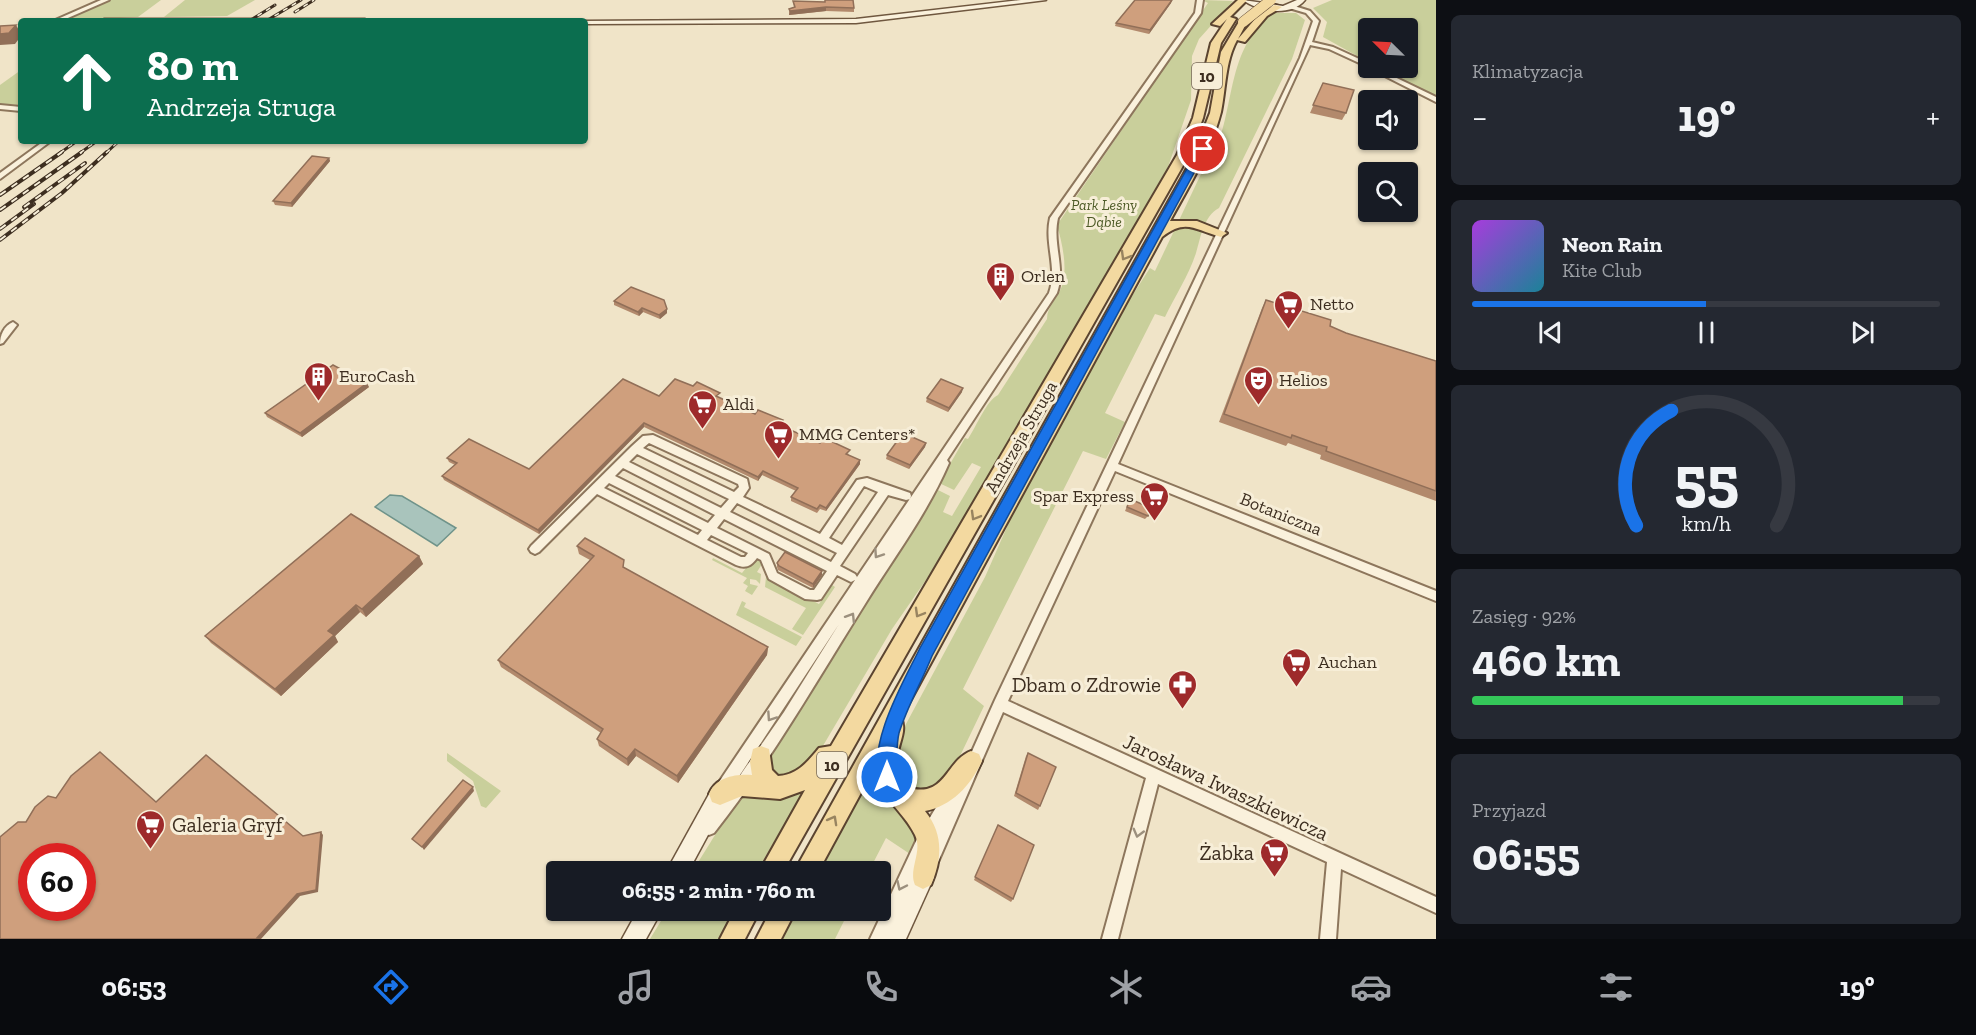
<!DOCTYPE html>
<html lang="pl">
<meta charset="utf-8">
<style>
body{margin:0;font-family:"Zilla Slab",serif;background:#242831;color:#f1f3f6;height:100vh;display:flex;flex-direction:column;font-size:22px;white-space:nowrap}
*{box-sizing:border-box;margin:0}
p{font-size:20px;color:#9ea1a6}
.icon{flex:none;width:33px;height:33px;fill:none;stroke:currentColor;stroke-width:2;stroke-linecap:round;stroke-linejoin:round}
.map{position:relative;flex:1;overflow:hidden}
.side{display:flex;flex-direction:column;gap:15px;padding:15px;background:#0d0f14;width:540px}
.side>*{flex:none}
.guide{position:absolute;left:18px;top:18px;width:570px;height:126px;border-radius:6px;box-shadow:0 2px 4px #0004;background:#0b6e4f;color:#fff;overflow:hidden}
.needle{width:39px;rotate:294deg}
.buttons{position:absolute;left:1358px;top:18px;display:grid;gap:12px}
.buttons a{display:grid;place-items:center;width:60px;height:60px;border-radius:6px;background:#171b24;box-shadow:0 2px 4px #0004;font-size:30px}
.speed{position:absolute;left:18px;top:843px;display:flex;gap:12px;font-size:30px;font-weight:700;text-align:center}
.speed>*{display:grid;place-content:center;width:78px;height:78px;border-radius:50%;background:#171b24;box-shadow:0 2px 4px #0004;line-height:1}
.speed .limit{border:9px solid #d22;background:#fff;color:#111}
.pin{position:absolute;display:grid;place-items:center;width:51px;height:51px;color:#fff;margin:-26px;border:3px solid #fff;border-radius:50%;box-shadow:0 2px 6px #0007}
.me{position:absolute;width:66px;margin:-33px;rotate:0deg;stroke-linejoin:round;filter:drop-shadow(0 0 4px #0008)}
.turn{display:flex;align-items:center;gap:21px;height:126px;padding:0 30px;font-size:27px}
.turn .icon{width:78px;height:78px;stroke-width:2.5}
.turn b{display:block;font-size:42px;line-height:51px}
.big{font-size:45px;font-weight:700;line-height:1.1}
.side .tile{flex:1;display:flex;flex-direction:column;justify-content:center;gap:9px;min-width:0;padding:0 21px;border-radius:9px;background:#242831}
.side .dial{align-items:center;gap:0}
.dial svg{height:156px;overflow:visible;fill:none;stroke:#363941;stroke-width:7;stroke-linecap:round;text-anchor:middle}
.dial text{fill:#f1f3f6;stroke:none}
.song{display:flex;align-items:center;gap:18px}
.cover{width:72px;height:72px;border-radius:9px;background:linear-gradient(135deg,hsl(280 70% 55%),hsl(190 70% 35%))}
.played{height:6px;border-radius:3px;background:linear-gradient(90deg,#1a73e8 50%,#363941 50%)}
.keys{display:flex;justify-content:space-around;direction:ltr}
.heat{display:flex;justify-content:space-between;align-items:center;font-size:33px;direction:ltr}
.charge{height:9px;border-radius:4px;background:linear-gradient(90deg,#34c759 92%,#363941 0)}
.trip{position:absolute;left:546px;top:861px;width:345px;height:60px;border-radius:6px;background:#171b24;box-shadow:0 2px 4px #0004;font-weight:700;line-height:60px;text-align:center}
.tab-bar{display:flex;height:96px;justify-content:space-around;align-items:center;background:#090b0e;color:#9ea1a6}
.tab-bar .icon{width:42px;height:42px}
.tab-bar .selected{color:#1a73e8}
.tab-bar b{font-size:27px;color:#f1f3f6}
main{display:flex;flex:1;min-height:0}
.map>svg:first-child{display:block}
.green{fill:#c9cf9b}
.water{fill:#a9c4bc;stroke:#6f938a;stroke-width:1.5}
.lines{fill:none;stroke-linecap:round;stroke-linejoin:round}
.street-casing{stroke:#8d765c;stroke-width:4}
.secondary-casing{stroke:#6f573f;stroke-width:3}
.primary-casing{stroke:#5b4430;stroke-width:4}
.street{fill:#faf1dc;fill-rule:evenodd}
.secondary{fill:#faf1dc;fill-rule:evenodd}
.primary{fill:#f3d9a0;fill-rule:evenodd}
.rail-far1-casing{stroke:#3d2e20;stroke-width:3}
.rail-casing{stroke:#3d2e20;stroke-width:4}
.rail-far1{stroke:#f7eed8;stroke-width:1.5;stroke-dasharray:5;stroke-linecap:butt}
.rail{stroke:#f7eed8;stroke-width:2;stroke-dasharray:7;stroke-linecap:butt}
.primary-bridge-casing{stroke:#5b4430;stroke-width:11;stroke-linecap:butt}
.primary-bridge{stroke:#f3d9a0;stroke-width:10}
.wall{fill:#b2896c}
.shaded-wall{fill:#916f58}
.building{fill:#cf9f7d;stroke:#916f58;stroke-width:1.5;fill-rule:evenodd}
.oneway{stroke:#988460}
.oneway2{stroke:#9c907e}
.route{fill:#1a73e8;stroke:#114b97;stroke-width:1.5}
.labels{text-anchor:middle;dominant-baseline:central;stroke-width:6;stroke-linejoin:round;paint-order:stroke}
.far-park-label{font-size:15px;font-style:italic;fill:#4d5a26;stroke:#f7eed8}
.shield{fill:#f7eed8;stroke:#756857;stroke-width:1.5}
.shield-label{font-size:16px;font-weight:bold;fill:#3d2e20}
.poi-label{font-size:18px;fill:#3d2e20;stroke:#f7eed8;text-anchor:start}
.street-label{font-size:18px;fill:#3d2e20;stroke:#f7eed8}
.near-poi-label{font-size:21px;fill:#3d2e20;stroke:#f7eed8;text-anchor:end}
.near-street-label{font-size:21px;fill:#3d2e20;stroke:#f7eed8}
</style>
<main>
<div class="map">
<svg width="1436" height="939" viewBox="0 0 1436 939">
<rect width="100%" height="100%" fill="#f0e4c8"/>
<g class="green">
<path d="M111 0H161L138 17 65 21Z"/>
<path d="M185 0H255L227 16 164 17Z"/>
<path d="M1202 0 1233 1 1199 39 1192 56 1191 100 1168 167 937 564 892 629 814 761 783 781 767 767 771 748 936 489 950 496 943 512 952 516 981 467 972 463 954 490 939 483 965 438 968 439C977 425 987 400 998 395L1047 319C1047 306 1058 298 1062 286 1068 267 1062 243 1057 225L1208 3Z"/>
<path d="M1332 0H1436V96L1380 68H1407V28H1368V62L1323 37 1327 22 1313 8Z"/>
<path d="M1271 13H1296L1305 20 1292 59 1219 208C1203 217 1201 237 1196 253 1189 275 1175 296 1165 317L1155 314 1105 413 1125 422 1106 459 1083 451 963 689 984 706 948 781 917 795 895 782 893 777 899 737 985 577 1014 511 1119 316 1150 268 1155 271 1200 176C1240 127 1218 59 1271 13Z"/>
<path d="M21 70V105L0 104V85Z"/>
<path d="M713 558 742 573 751 562 760 559 762 564 757 572 761 574 760 584 756 580 750 579V584L758 586 752 595 745 591 748 586 743 583 747 578 712 560Z"/>
<path d="M766 577 819 604 828 591 826 588 829 583 835 587 803 635 792 629 806 608 765 587Z"/>
<path d="M742 601 746 603 744 607 802 637 796 646 736 615Z"/>
<path d="M447 753 501 791 486 808 481 806 473 781 447 761Z"/>
<path d="M876 765 919 835 910 854 886 838 869 871 818 872Z"/>
<path d="M743 790H804L757 871 692 872Z"/>
<path d="M667 911 668 910 734 911 718 939H650Z"/>
<path d="M797 911V910L849 911 835 939H782Z"/>
</g>
<path class="water" d="M390 495 402 496 456 528 437 546 375 507Z"/>
<g class="lines">
<defs>
<g id="street">
<path d="M101 0H109L61 21H53Z"/>
<path d="M1197 0H1203L1201 13 1058 218C1052 244 1066 268 1057 293L947 460 949 463C927 514 894 557 865 604 816 682 771 761 714 833L709 835 704 833 702 828 704 823 728 792 724 794 719 792 717 787 719 782 855 580 851 582 837 575 821 599 817 600 805 599 769 579 761 560 757 558C751 566 746 569 736 565L597 494 539 552 535 554 531 552 529 549 531 546 632 446 643 436 653 435 747 479 749 488 743 497 820 534 857 480 867 478 910 493 911 496 910 499 906 500 888 495 840 566 855 574 857 577 855 580 1049 293C1058 268 1044 244 1050 218L1195 13ZM649 443 738 484 739 487 734 492 643 448ZM637 454 729 499 721 508 629 462ZM623 468 715 515 708 523 615 476ZM609 483 702 530 698 535 604 488ZM864 486 878 492 842 545 829 538ZM737 503 837 553 831 562 730 512ZM724 519 827 571 814 590H810L777 573 769 554 717 528ZM711 535 748 553 745 557H741L707 540ZM839 624 784 712 732 787Z"/>
<path d="M1291 5 1310 11 1319 21 1312 42 1333 47 1368 63V67L1329 49 1310 45 1118 464 1436 591V601L1115 471 1008 701 1436 897V913L1341 869 1336 939H1320L1327 862 1158 784 1118 939H1102L1146 778 1003 712 938 862 933 864 928 862 926 857 934 837 927 849 886 939H870L917 839 949 786 954 784 957 785 995 700 1300 58 1313 21 1306 13 1289 8V6Z"/>
<path d="M1369 68H1376L1436 97V102Z"/>
<path d="M0 105 21 107V111L0 109Z"/>
<path d="M44 141H51L0 179V173Z"/>
<path d="M13 322 17 325 3 343 0 344C0 335 4 326 13 322Z"/>
</g>
<g id="secondary">
<path d="M1021 0H1046L856 23 585 24V21H582L856 19Z"/>
<path d="M1243 0 1283 6 1297 0H1305C1291 17 1259 12 1243 0Z"/>
<path d="M104 19H365L369 21H100Z"/>
<path d="M720 784 727 787 730 794 688 872H666L713 787Z"/>
<path d="M923 866 931 869 934 877 906 939H884L915 869Z"/>
<path d="M638 910H662L646 939H622Z"/>
</g>
<g id="primary">
<path d="M1238 0H1247L1230 17 1236 19 1221 43 1203 118 1189 155 783 872H759L805 790 780 799 742 796 720 805 712 802 709 794C716 777 735 774 752 775L750 762 753 749 761 746 769 749 772 770 778 776C798 775 808 761 819 748L831 746 1177 155 1193 118 1211 43 1227 19 1220 26 1212 24Z"/>
<path d="M1275 5 1282 7 1267 16 1245 42 1237 40C1225 62 1226 88 1221 112 1211 151 1189 186 1170 221H1197L1227 233 1221 237C1195 230 1186 218 1162 237L901 718C911 738 883 757 906 787 946 800 945 761 971 751L979 754 982 761C971 785 952 806 925 811 944 834 942 859 931 885L923 889 915 885C908 869 923 852 915 835 903 810 879 798 875 767L818 872H794L1191 161 1210 113 1221 52 1240 20 1247 22 1238 39 1261 12Z"/>
<path d="M735 910H760L745 939H720Z"/>
<path d="M771 910H796L781 939H756Z"/>
</g>
</defs>
<use href="#street" class="street-casing"/>
<use href="#secondary" class="secondary-casing"/>
<use href="#primary" class="primary-casing"/>
<use href="#street" class="street"/>
<use href="#secondary" class="secondary"/>
<use href="#primary" class="primary"/>
<defs>
<g id="rail-far1">
<path d="M295 12 314 0"/>
<path d="M249 21 275 5"/>
<path d="M266 21 301 0"/>
<path d="M60 153 77 141"/>
<path d="M80 153 97 141"/>
<path d="M106 153 119 141"/>
</g>
<g id="rail">
<path d="M0 195 62 152"/>
<path d="M24 207 85 163"/>
<path d="M0 210 82 152"/>
<path d="M0 229 34 204"/>
<path d="M0 240 62 193 107 152"/>
</g>
</defs>
<use href="#rail-far1" class="rail-far1-casing"/>
<use href="#rail" class="rail-casing"/>
<use href="#rail-far1" class="rail-far1"/>
<use href="#rail" class="rail"/>
<defs>
<path id="primary-bridge" d="M1243 22 1271 0"/>
</defs>
<use href="#primary-bridge" class="primary-bridge-casing"/>
<use href="#primary-bridge" class="primary-bridge"/>
</g>
<g class="wall">
<path d="M825 0H853L854 8V12L826 11 789 15V9L794 7 793 1 825 2Z"/>
<path d="M1172 0 1171 3 1149 34 1115 26 1116 23Z"/>
<path d="M1323 83 1346 113 1342 120 1310 113Z"/>
<path d="M329 158 330 161 292 207 275 205 273 201Z"/>
<path d="M1266 300 1346 333 1436 361V501L1320 459 1321 455 1288 443 1286 446 1219 422 1262 308Z"/>
<path d="M614 301 667 313 660 319 643 312 639 316 614 305Z"/>
<path d="M326 370 369 387 302 437 267 417 265 413 317 377 314 372Z"/>
<path d="M962 392 948 412 926 402 927 398Z"/>
<path d="M659 396 720 397 719 398 755 414 783 420 781 426 820 443 849 454 848 455 860 464 826 511 820 509 817 513 791 501V497L796 491 762 475 758 481 644 427 539 534 444 480 442 476 455 465 449 462 447 458 529 469Z"/>
<path d="M926 443 925 447 909 469 886 459 887 455Z"/>
<path d="M1130 499 1148 516 1145 519 1125 511Z"/>
<path d="M577 546 625 568 768 647 767 655 678 783 636 756 628 766 599 746 597 739 601 733 501 667 498 660 590 560 579 554Z"/>
<path d="M419 556 423 564 366 617 360 612 335 636 338 642 281 696 211 643 205 636Z"/>
<path d="M777 563 822 571V575L813 588 778 570 777 567Z"/>
<path d="M1028 753 1040 806 1038 810 1014 796 1026 756Z"/>
<path d="M998 825 1013 899 1011 902 974 880Z"/>
</g>
<g class="shaded-wall">
<path d="M1172 0 1171 3 1149 34 1150 30Z"/>
<path d="M826 7V11L789 15 790 11Z"/>
<path d="M16 25 21 34V36L15 44 0 45V34Z"/>
<path d="M329 158 330 161 292 207 291 203Z"/>
<path d="M642 308 643 312 639 316 638 312Z"/>
<path d="M667 309V313L660 319 659 315Z"/>
<path d="M367 383 369 387 302 437 300 433Z"/>
<path d="M963 388 962 392 948 412 949 408Z"/>
<path d="M644 423V427L539 534 538 530Z"/>
<path d="M926 443 925 447 909 469 910 465Z"/>
<path d="M860 460V464L826 511V508Z"/>
<path d="M763 471 762 475 758 481V477Z"/>
<path d="M419 556 423 564 366 617 362 609Z"/>
<path d="M822 571V575L813 588V584Z"/>
<path d="M356 605 360 612 335 636 338 642 281 696 275 689 328 631Z"/>
<path d="M768 647 767 655 678 783 677 776Z"/>
<path d="M635 749 636 756 628 766 627 759Z"/>
<path d="M473 787 474 791 424 850 422 847Z"/>
<path d="M321 832 323 835 318 892 300 896 261 939H256Z"/>
</g>
<g class="building">
<path d="M825 0H853L854 8 826 7 790 11 789 9 795 7 793 1 825 2Z"/>
<path d="M1135 0H1172L1150 30 1116 23Z"/>
<path d="M16 25 9 33 0 34V26Z"/>
<path d="M1323 83 1354 90 1346 113 1313 105Z"/>
<path d="M312 156 329 158 291 203 273 201Z"/>
<path d="M631 287 664 300 667 309 659 315 642 308 638 312 614 301Z"/>
<path d="M1266 300 1331 320 1330 326 1346 333 1436 361V491L1326 451 1327 447 1317 444 1292 435 1291 438 1224 414Z"/>
<path d="M333 365 367 383 300 433 265 413 319 375 314 372 321 367 326 370Z"/>
<path d="M623 379 659 396 675 379 693 386 697 382 720 393 716 396 755 414 758 410 783 420 779 425 820 443 824 438 850 450 846 454 860 460 826 508 820 505 817 509 791 497 798 488 763 471 758 477 644 423 538 530 442 476 457 463 447 458 469 439 529 469Z"/>
<path d="M941 379 963 388 949 408 927 398Z"/>
<path d="M903 433 926 443 910 465 887 455Z"/>
<path d="M1130 499 1151 508 1148 516 1127 507Z"/>
<path d="M351 514 419 556 362 609 356 605 328 631 334 635 275 689 205 636Z"/>
<path d="M585 538 624 560 623 567 768 647 677 776 635 749 627 759 597 739 603 729 498 660 594 556 577 546Z"/>
<path d="M785 552 822 571 813 584 779 566 777 563Z"/>
<path d="M100 752 156 802 206 755 303 836 321 832 316 890 297 894 256 939H0V837L18 822H26L35 807 48 796 56 798 71 776ZM32 856H82V908H32Z"/>
<path d="M1028 753 1056 767 1040 806 1016 793Z"/>
<path d="M463 780 473 787 422 847 412 839Z"/>
<path d="M998 825 1034 845 1013 899 975 877Z"/>
</g>
<defs><path id="oneway-chevron" d="M-2-3.5L2.5 0L-2 3.5" fill="none" stroke-width="1.6" stroke-linecap="round" stroke-linejoin="round" transform="scale(1.5)"/></defs>
<g class="oneway">
<use href="#oneway-chevron" transform="translate(1125 256) rotate(120)"/>
<use href="#oneway-chevron" transform="translate(975 516) rotate(120)"/>
<use href="#oneway-chevron" transform="translate(919 613) rotate(120)"/>
<use href="#oneway-chevron" transform="translate(833 820) rotate(-61)"/>
</g>
<g class="oneway2">
<use href="#oneway-chevron" transform="translate(878 554) rotate(124)"/>
<use href="#oneway-chevron" transform="translate(851 617) rotate(-58)"/>
<use href="#oneway-chevron" transform="translate(771 717) rotate(124)"/>
<use href="#oneway-chevron" transform="translate(1138 833) rotate(105)"/>
<use href="#oneway-chevron" transform="translate(901 886) rotate(115)"/>
</g>
<path class="route" d="M1203 146 1207 149 932 656C922 681 907 707 899 733 895 749 899 771 893 783L887 786 881 783C865 747 904 681 920 648L1198 149Z"/>
<defs>
<symbol id="building-pin" viewBox="-11 -11 22 30"><path d="M0 17L-7.5 6A9.5 9.5 0 1 1 7.5 6Z" fill="#9e2a2b" stroke="#f7eed8"/><path d="M-4-6H4V6H1V3H-1V6H-4ZM-2.5-4.3h1.7v1.8h-1.7ZM.8-4.3h1.7v1.8H.8ZM-2.5-1h1.7V.8h-1.7ZM.8-1h1.7V.8H.8Z" fill="#fff"/></symbol>
<symbol id="supermarket-pin" viewBox="-11 -11 22 30"><path d="M0 17L-7.5 6A9.5 9.5 0 1 1 7.5 6Z" fill="#9e2a2b" stroke="#f7eed8"/><path d="M-6-5.5h2.5l.6 2H6L4.5 2H-2.5L-4.4-4H-6ZM-1.5 3.2a1.3 1.3 0 1 0 .1 0ZM3 3.2a1.3 1.3 0 1 0 .1 0Z" fill="#fff"/></symbol>
<symbol id="theatre-pin" viewBox="-11 -11 22 30"><path d="M0 17L-7.5 6A9.5 9.5 0 1 1 7.5 6Z" fill="#9e2a2b" stroke="#f7eed8"/><path d="M-5-5.5Q0-4 5-5.5V0Q5 5 0 6Q-5 5-5 0ZM-3.3-2.5H-1v1.5H-3.3ZM1-2.5H3.3v1.5H1ZM-2.8 1Q0 5.5 2.8 1Z" fill="#fff"/></symbol>
<symbol id="pharmacy-pin" viewBox="-11 -11 22 30"><path d="M0 17L-7.5 6A9.5 9.5 0 1 1 7.5 6Z" fill="#9e2a2b" stroke="#f7eed8"/><path d="M-2-6h4v4h4v4h-4v4h-4v-4h-4v-4h4Z" fill="#fff"/></symbol>
</defs>
<g fill-rule="evenodd">
<use href="#building-pin" x="984" y="260" width="33" height="45"/>
<use href="#supermarket-pin" x="1272" y="288" width="33" height="45"/>
<use href="#building-pin" x="302" y="360" width="33" height="45"/>
<use href="#theatre-pin" x="1242" y="364" width="33" height="45"/>
<use href="#supermarket-pin" x="686" y="388" width="33" height="45"/>
<use href="#supermarket-pin" x="762" y="418" width="33" height="45"/>
<use href="#supermarket-pin" x="1138" y="480" width="33" height="45"/>
<use href="#supermarket-pin" x="1280" y="646" width="33" height="45"/>
<use href="#pharmacy-pin" x="1166" y="668" width="33" height="45"/>
<use href="#supermarket-pin" x="134" y="808" width="33" height="45"/>
<use href="#supermarket-pin" x="1258" y="836" width="33" height="45"/>
</g>
<g class="labels">
<g class="far-park-label">
<text x="1104" y="205">Park Leśny<tspan x="1104" dy="17">Dąbie</tspan></text>
</g>
<g class="shield">
<rect x="1192" y="63" width="30" height="26" rx="4.5"/>
<rect x="817" y="752" width="30" height="26" rx="4.5"/>
</g>
<g class="shield-label">
<text x="1207" y="76">10</text>
<text x="832" y="765">10</text>
</g>
<g class="poi-label">
<text x="1021" y="276">Orlen</text>
<text x="1310" y="304">Netto</text>
<text x="339" y="376">EuroCash</text>
<text x="1279" y="380">Helios</text>
<text x="723" y="404">Aldi</text>
<text x="799" y="434">MMG Centers*</text>
<text x="1134" y="496" text-anchor="end">Spar Express</text>
<text x="1318" y="662">Auchan</text>
</g>
<g class="street-label">
<text transform="translate(1021 437) rotate(-60)">Andrzeja Struga</text>
<text transform="translate(1281 514) rotate(22)">Botaniczna</text>
</g>
<g class="near-poi-label">
<text x="1161" y="684">Dbam o Zdrowie</text>
<text x="172" y="824" text-anchor="start">Galeria Gryf</text>
<text x="1254" y="852">Żabka</text>
</g>
<g class="near-street-label">
<text transform="translate(1226 787) rotate(25)">Jarosława Iwaszkiewicza</text>
</g>
</g>
</svg>
<div class="buttons">
<a><svg class="needle" viewBox="-14 -14 28 28"><path d="M0-13l5 13h-10z" fill="#e53935"/><path d="M0 13l5-13h-10z" fill="#9ea1a6"/></svg></a>
<a><svg class="icon" aria-label="sound" viewBox="0 0 24 24"><path d="M4 9h4l5-4v14l-5-4H4zM17 9q2 3 0 6"/></svg></a>
<a><svg class="icon" aria-label="search" viewBox="0 0 24 24"><circle cx="10" cy="10" r="6"/><path d="M15 15l6 6"/></svg></a>
</div>
<div class="speed"><div class="limit">60</div></div>
<div class="pin" style="left:1203px;top:149px;background:#d93025"><svg class="icon" aria-label="arrive" viewBox="0 0 24 24"><path d="M6 21V4h12l-3 4 3 4H6"/></svg></div>
<svg class="me" style="left:887px;top:777px" viewBox="-20 -20 40 40"><circle r="17" fill="#1a73e8" stroke="#fff" stroke-width="3"/><path d="M0-11L8 9 0 5-8 9z" fill="#fff"/></svg>
<div class="trip">06:55 · 2 min · 760 m</div>
<div class="guide">
<div class="turn"><svg class="icon" aria-label="ahead" viewBox="0 0 24 24"><path d="M12 20V5M6 11l6-6 6 6"/></svg><div><b>80 m</b>Andrzeja Struga</div></div>
</div>
</div>
<section class="side">
<div class="tile"><p>Klimatyzacja</p>
<div class="heat"><a>−</a><b class="big">19°</b><a>+</a></div>
</div>
<div class="tile">
<div class="song"><i class="cover"></i><div><b>Neon Rain</b><p>Kite Club</p></div></div>
<div class="played"></div>
<div class="keys"><svg class="icon" aria-label="previous" viewBox="0 0 24 24"><path d="M18 5L8 12l10 7zM5 5v14"/></svg><svg class="icon" aria-label="pause" viewBox="0 0 24 24"><path d="M8 5v14M16 5v14"/></svg><svg class="icon" aria-label="next" viewBox="0 0 24 24"><path d="M6 5l10 7-10 7zM19 5v14"/></svg></div>
</div>
<div class="tile dial"><svg viewBox="0 0 100 80">
<path d="M14 69A42 42 0 1 1 86 69"/>
<path d="M14 69A42 42 0 0 1 32 10" stroke="#1a73e8"/>
<text x="50" y="56" font-size="32" font-weight="700">55</text>
<text x="50" y="72" font-size="11">km/h</text>
</svg></div>
<div class="tile"><p>Zasięg · 92%</p><b class="big">460 km</b><div class="charge"></div></div>
<div class="tile"><p>Przyjazd</p><b class="big">06:55</b></div>
</section>
</main>
<nav class="tab-bar">
<b>06:53</b>
<svg class="icon selected" aria-label="directions" viewBox="0 0 24 24"><path d="M12 3l9 9-9 9-9-9zM9 14v-3h6M13 9l2 2-2 2"/></svg>
<svg class="icon" aria-label="music" viewBox="0 0 24 24"><path d="M9 18V5l10-2v13"/><circle cx="6" cy="18" r="3"/><circle cx="16" cy="16" r="3"/></svg>
<svg class="icon" aria-label="phone" viewBox="0 0 24 24"><path d="M5 4h4l2 5-3 2q2 4 5 5l2-3 5 2v4C11 20 4 13 5 4z"/></svg>
<svg class="icon" aria-label="climate" viewBox="0 0 24 24"><path d="M12 3v18M4 7l16 10M4 17L20 7"/></svg>
<svg class="icon" aria-label="car" viewBox="0 0 24 24"><path d="M5 17H2v-5l4-1 3-4h7l3 4 3 1v5h-3M9 17h6M6 11h13"/><circle cx="7" cy="17" r="2"/><circle cx="17" cy="17" r="2"/></svg>
<svg class="icon" aria-label="filters" viewBox="0 0 24 24"><path d="M4 7h16M4 17h16"/><circle cx="9" cy="7" r="2"/><circle cx="15" cy="17" r="2"/></svg>
<b>19°</b>
</nav>
